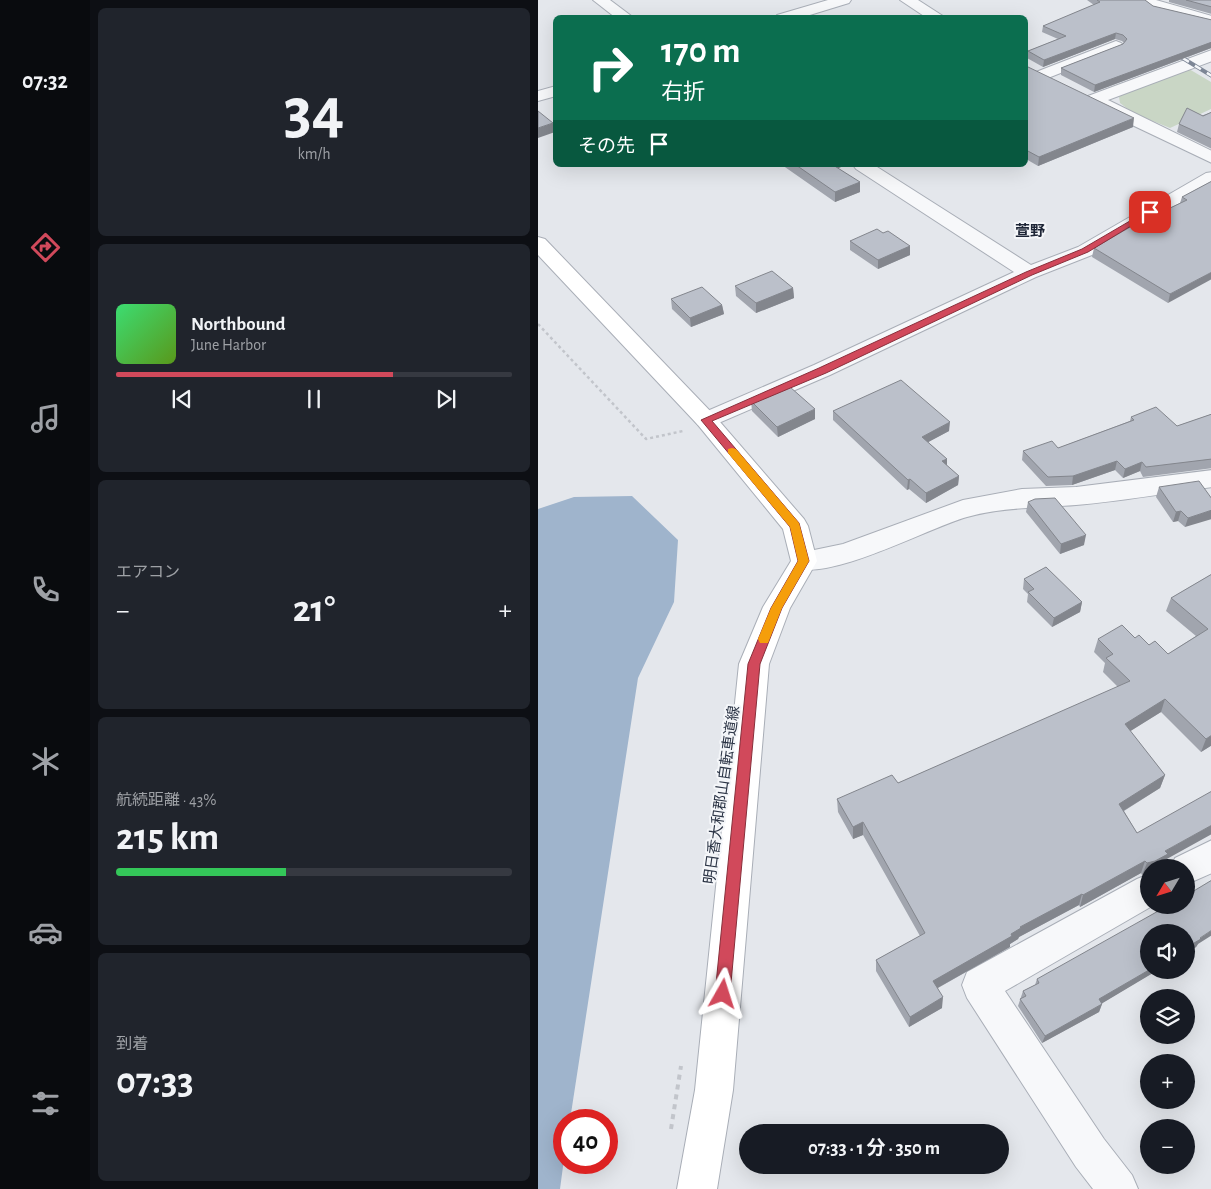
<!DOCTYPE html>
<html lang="ja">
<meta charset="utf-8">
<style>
body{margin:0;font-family:"Alegreya Sans","Noto Sans JP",sans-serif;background:#20242c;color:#f1f3f6;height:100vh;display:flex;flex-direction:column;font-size:19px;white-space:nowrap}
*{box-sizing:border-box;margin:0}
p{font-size:16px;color:#9ea1a6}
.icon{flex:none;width:28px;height:28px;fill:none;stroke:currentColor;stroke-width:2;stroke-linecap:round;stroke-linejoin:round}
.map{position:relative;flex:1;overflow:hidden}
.sheet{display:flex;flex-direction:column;gap:8px;padding:8px;background:#0d0f14;width:448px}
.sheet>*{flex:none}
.guide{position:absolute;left:15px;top:15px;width:475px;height:152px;border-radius:8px;box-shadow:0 5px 20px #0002;background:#0b6e4f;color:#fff;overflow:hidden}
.needle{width:32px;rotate:232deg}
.fabs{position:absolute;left:602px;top:859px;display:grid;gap:10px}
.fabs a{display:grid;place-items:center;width:55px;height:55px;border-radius:50%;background:#171b24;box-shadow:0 5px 20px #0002;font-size:25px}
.speed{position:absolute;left:15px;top:1109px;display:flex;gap:10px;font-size:25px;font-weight:700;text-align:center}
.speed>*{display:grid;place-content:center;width:65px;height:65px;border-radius:50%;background:#171b24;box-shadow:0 5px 20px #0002;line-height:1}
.speed .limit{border:8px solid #d22;background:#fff;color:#111}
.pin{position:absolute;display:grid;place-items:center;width:42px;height:42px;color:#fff;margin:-21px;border-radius:10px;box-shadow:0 2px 8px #0006}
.me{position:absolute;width:55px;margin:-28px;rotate:6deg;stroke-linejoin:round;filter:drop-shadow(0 0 4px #0008)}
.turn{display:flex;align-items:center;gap:18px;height:105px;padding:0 25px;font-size:22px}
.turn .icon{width:65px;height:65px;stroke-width:2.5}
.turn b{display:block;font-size:35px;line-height:42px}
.then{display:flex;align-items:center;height:48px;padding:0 25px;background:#0003;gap:10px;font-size:19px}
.big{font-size:38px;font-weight:700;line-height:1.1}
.sheet .card{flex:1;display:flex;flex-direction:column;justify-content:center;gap:8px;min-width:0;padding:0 18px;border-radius:8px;background:#20242c}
.sheet .dial{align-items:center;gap:0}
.dial b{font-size:65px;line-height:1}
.song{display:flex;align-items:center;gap:15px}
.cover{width:60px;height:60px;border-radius:8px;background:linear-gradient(135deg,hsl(140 70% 55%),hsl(90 70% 35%))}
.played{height:5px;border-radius:2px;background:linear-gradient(90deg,#d1495b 70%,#363941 70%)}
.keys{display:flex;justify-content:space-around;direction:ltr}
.heat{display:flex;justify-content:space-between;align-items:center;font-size:28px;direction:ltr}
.charge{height:8px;border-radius:4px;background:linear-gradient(90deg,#34c759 43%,#363941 0)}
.trip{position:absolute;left:201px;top:1124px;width:270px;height:50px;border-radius:25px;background:#171b24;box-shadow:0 5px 20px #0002;font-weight:700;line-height:50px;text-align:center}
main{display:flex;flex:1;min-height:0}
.menu{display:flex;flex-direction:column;width:90px;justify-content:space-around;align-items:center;background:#090b0e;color:#9ea1a6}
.menu .icon{width:35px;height:35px}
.menu .on{color:#d1495b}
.menu b{font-size:22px;color:#f1f3f6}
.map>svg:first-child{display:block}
.green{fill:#c9d6c5}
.water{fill:#9fb4cc}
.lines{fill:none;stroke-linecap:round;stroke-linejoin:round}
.street-casing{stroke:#a9aeb7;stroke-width:2}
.secondary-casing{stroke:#a9aeb7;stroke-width:2}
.path-far1{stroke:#c2c5cb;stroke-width:2.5;stroke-dasharray:3 3;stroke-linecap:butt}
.path{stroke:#c2c5cb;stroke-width:4;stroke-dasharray:5 5;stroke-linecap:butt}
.street{fill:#f7f8fa;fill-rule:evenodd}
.secondary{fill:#fff;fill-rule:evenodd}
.rail-casing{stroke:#7d8696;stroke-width:4}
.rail{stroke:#f4f6f9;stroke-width:2.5;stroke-dasharray:7;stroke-linecap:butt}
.wall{fill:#a1a5ae}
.shaded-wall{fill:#83868d}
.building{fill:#bbc0ca;stroke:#83868d}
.route{fill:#d1495b;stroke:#882f3b}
.slow{fill:#f59e0b}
.labels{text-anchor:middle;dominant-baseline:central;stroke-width:4;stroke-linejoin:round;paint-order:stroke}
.far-quarter-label{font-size:15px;font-weight:bold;fill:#1d2536;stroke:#f4f6f9}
.street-label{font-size:15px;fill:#2b3445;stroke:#f4f6f9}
</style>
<main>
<nav class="menu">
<b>07:32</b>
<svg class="icon on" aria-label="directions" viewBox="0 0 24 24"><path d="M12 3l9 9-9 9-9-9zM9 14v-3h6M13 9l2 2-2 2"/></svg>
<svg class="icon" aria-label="music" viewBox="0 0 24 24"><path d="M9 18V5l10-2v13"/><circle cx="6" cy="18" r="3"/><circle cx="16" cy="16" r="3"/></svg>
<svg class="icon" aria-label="phone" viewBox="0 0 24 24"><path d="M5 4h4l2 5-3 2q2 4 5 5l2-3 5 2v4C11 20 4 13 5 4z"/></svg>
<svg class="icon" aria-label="climate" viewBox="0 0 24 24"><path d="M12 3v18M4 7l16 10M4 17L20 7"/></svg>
<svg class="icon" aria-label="car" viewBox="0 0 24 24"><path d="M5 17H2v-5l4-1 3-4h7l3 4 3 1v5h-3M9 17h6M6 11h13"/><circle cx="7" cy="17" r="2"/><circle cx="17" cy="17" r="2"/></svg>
<svg class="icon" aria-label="filters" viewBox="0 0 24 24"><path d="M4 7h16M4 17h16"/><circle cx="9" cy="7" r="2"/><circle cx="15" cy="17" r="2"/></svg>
</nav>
<section class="sheet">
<div class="card dial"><b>34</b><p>km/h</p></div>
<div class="card">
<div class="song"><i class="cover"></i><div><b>Northbound</b><p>June Harbor</p></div></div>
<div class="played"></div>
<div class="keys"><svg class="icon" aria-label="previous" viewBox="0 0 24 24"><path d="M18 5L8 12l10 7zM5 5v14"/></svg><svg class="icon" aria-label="pause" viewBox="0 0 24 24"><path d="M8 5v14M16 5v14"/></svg><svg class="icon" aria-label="next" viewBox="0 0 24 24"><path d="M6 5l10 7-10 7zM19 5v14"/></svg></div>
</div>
<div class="card"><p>エアコン</p>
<div class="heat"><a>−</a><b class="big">21°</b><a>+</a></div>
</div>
<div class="card"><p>航続距離 · 43%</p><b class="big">215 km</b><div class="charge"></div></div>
<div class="card"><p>到着</p><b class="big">07:33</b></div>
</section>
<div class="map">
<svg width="674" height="1189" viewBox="0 0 674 1189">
<rect width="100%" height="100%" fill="#e4e7ec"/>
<path class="green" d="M651 69 673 82V109L632 128 595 113 582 103 581 97 587 92Z"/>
<path class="water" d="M94 496 140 540 136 602 100 678 32 1120H26V1159L22 1189H0V509L36 497Z"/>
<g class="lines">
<defs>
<g id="street">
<path d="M55 0H72L96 18H78Z"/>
<path d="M290 0H313L311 3 262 18H237L239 15Z"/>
<path d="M362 0H380L408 18H389Z"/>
<path d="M599 0H618L674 16V25C657 21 609 13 599 0Z"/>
<path d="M578 41 583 43 586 46 583 49 510 78H498L496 75 498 72Z"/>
<path d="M674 50V61L570 100 674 151V163L550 104 548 100 550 96Z"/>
<path d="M18 86V96L0 101V91Z"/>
<path d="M315 165H336L493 265 540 247 668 173 674 172V185L554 255 498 277 292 375 176 425 168 428 160 425 156 420 160 415 276 365 476 272 318 169Z"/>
<path d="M674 470V487C629 493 583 501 538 505 501 508 465 507 429 517 388 529 295 580 257 568L253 561 257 554 305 544 425 500 484 489 538 487Z"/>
<path d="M674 840V873L649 884V868H633L637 858Z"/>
<path d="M611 874V905H616L467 991 566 1139 594 1175 600 1189H555L538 1167 429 998 424 985 429 972 599 879Z"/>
</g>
<path id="secondary" d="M0 237 7 239 176 415 266 519 270 526 279 561 252 608 231 664 195 1090 179 1189H139L157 1090 201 664 225 607 253 561 245 529 160 425 0 255Z"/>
</defs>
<use href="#street" class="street-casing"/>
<use href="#secondary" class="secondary-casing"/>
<path class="path-far1" d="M0 324 108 439 145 431"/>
<path class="path" d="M133 1129 143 1066"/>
<use href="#street" class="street"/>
<use href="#secondary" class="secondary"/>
<defs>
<path id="rail" d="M633 51 674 76"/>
</defs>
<use href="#rail" class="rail-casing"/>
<use href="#rail" class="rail"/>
</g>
<g class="wall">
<path d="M549 0H607L615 6 674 20V48L556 92 523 75V68L585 44 586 43 584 41 577 39 505 67 489 58 490 51 520 39 504 32 505 26 556 5Z"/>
<path d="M631 0H674V14L631 2Z"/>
<path d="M488 66 595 127 500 166 488 159Z"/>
<path d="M674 112V149L639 132 641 124Z"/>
<path d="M244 165H308L300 168 322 192 297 202Z"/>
<path d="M674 181 630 303 554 257 556 248 642 203 644 197Z"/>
<path d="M345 233 372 246V255L340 269 312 250V241Z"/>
<path d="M197 286 255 288 256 298 218 313 198 296Z"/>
<path d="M133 299 184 305 186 314 153 327 134 309Z"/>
<path d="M243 390 277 419 240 437 214 411 213 401Z"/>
<path d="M295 411 411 431 390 442 409 459V466L421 476 420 485 388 503 371 489 369 490 295 420Z"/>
<path d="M674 414V468L605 477 602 471 585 478 577 470 534 485 508 486 484 460 485 451 520 448 592 421 593 417 639 426Z"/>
<path d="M621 487 674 499 647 527 640 521 635 522 618 497Z"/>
<path d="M490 502 546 545 522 554 488 512Z"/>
<path d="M674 574V745L663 752 623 712 592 731 627 775 622 788 586 811 599 833 627 860 625 866 622 868H611L604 875 603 873 542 907 541 905 481 937 480 939 472 944V947L400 988 404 1008 371 1027 338 971V960L382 936 325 835 315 839 300 812 299 799 360 783 580 687 565 672 567 663 556 652 560 639 597 638 630 654 658 636 628 611 633 598Z"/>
<path d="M486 579 544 602 542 612 514 627 489 602 490 594 485 589Z"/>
<path d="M660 944 658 947 564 1003V1004L561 1012 504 1043 480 1006 485 991 497 985 499 979Z"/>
</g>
<g class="shaded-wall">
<path d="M578 33 577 39 505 67 506 60Z"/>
<path d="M674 42 673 48 556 92 557 85Z"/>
<path d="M596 118 595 127 500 166 501 157Z"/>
<path d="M15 123 17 132 0 138V128Z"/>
<path d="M291 165H308L291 172Z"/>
<path d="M322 182V192L297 202V192Z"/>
<path d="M372 246V255L340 269V260Z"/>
<path d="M674 272V279L630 303 632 294Z"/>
<path d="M255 288 256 298 218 313V303Z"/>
<path d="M184 305 186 314 153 327 152 318Z"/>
<path d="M277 409V419L240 437 239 427Z"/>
<path d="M412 422 411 431 383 446 384 437Z"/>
<path d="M409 459V468L404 461Z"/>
<path d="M579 461 577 470 534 485 535 476Z"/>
<path d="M604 462 602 471 585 478 587 469Z"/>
<path d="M421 476 420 485 388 503V493Z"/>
<path d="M372 479 371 489 369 490 370 480Z"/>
<path d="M674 510V519L647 527 650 518Z"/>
<path d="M643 511 640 521 635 522 638 512Z"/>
<path d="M548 535 546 545 522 554 523 544Z"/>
<path d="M544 602 542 612 514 627 516 618Z"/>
<path d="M627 699 623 712 583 737 587 724Z"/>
<path d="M674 735V745L663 752 668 739Z"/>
<path d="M627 775 622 788 577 816 581 804Z"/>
<path d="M325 822V835L315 839V827Z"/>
<path d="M674 825V834L627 860 625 866 622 868H611V873L604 875 609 863 627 851Z"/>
<path d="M607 861 603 873 542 907 545 895Z"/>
<path d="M544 894 541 905 481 937 480 939 472 944V947L394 991 395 981 473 934 482 927Z"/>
<path d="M674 930V935L660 944 658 947 649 953V947Z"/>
<path d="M611 970H620L558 1007 561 999Z"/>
<path d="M405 997 404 1008 371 1027 372 1017Z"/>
<path d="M564 1004 561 1012 504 1043 507 1036Z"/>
</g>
<g class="building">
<path d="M559 0H607L615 6 674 20V42L557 85 523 68 585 44 589 39 585 35 578 33 506 60 490 51 528 36 505 26 562 2Z"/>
<path d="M648 0H674V7Z"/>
<path d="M488 66 596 118 501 157 488 150Z"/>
<path d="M649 108 665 116 674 112V139L641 124Z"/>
<path d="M0 111 15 123 0 128Z"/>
<path d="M258 165H295L322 182 297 192Z"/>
<path d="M674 181V272L632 294 556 248 594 226 649 200 644 197Z"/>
<path d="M339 229 345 233 350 231 372 246 340 260 312 241Z"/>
<path d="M234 271 255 288 218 303 197 286Z"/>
<path d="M164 287 184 305 152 318 133 299Z"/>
<path d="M363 380 412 422 384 437 409 459 404 461 421 476 388 493 372 479 370 480 295 411Z"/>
<path d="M252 387 277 409 239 427 213 401 241 388 243 390Z"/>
<path d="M618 407 639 426 674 414V459L608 467 604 462 587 469 579 461 535 476 510 477 485 451 514 441 520 448 596 420 593 417Z"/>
<path d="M661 481 674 499V510L650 518 643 511 638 512 621 487Z"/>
<path d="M517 498 548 535 523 544 490 502 497 499Z"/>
<path d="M508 567 544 602 516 618 490 592 496 589 486 579Z"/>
<path d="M674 574V735L668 739 627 699 587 724 627 775 581 804 599 833 674 791V825L627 851 630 854 617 861 609 863 607 861 545 895 544 894 482 927 483 928 473 934 474 936 395 981 405 997 372 1017 338 960 387 933 325 822 315 827 299 799 354 775 360 783 592 681 568 658 575 654 560 639 584 625 597 638 601 635 611 645 617 641 630 654 670 629 633 598Z"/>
<path d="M674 880V930L662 938 663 939 649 947V932H611V970L561 999 564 1004 507 1036 482 999 488 996 485 991 501 983 499 979 631 905H649V895Z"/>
</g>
<path class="route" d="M609 211 616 212 550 252 494 275 288 373 174 421 261 523 271 561 244 608 222 664 192 994 190 999 185 1001 179 999 177 994 210 664 233 608 260 561 252 527 163 420 281 368 488 272 544 249Z"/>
<path class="slow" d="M194 448 198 449 261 523 271 561 244 608 230 643H222L220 639 233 608 260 561 252 527 190 453V449Z"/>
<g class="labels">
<g class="far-quarter-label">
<text x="492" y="231">萱野</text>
</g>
<g class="street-label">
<text transform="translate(184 795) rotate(-82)">明日香大和郡山自転車道線</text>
</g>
</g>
</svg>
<div class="fabs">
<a><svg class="needle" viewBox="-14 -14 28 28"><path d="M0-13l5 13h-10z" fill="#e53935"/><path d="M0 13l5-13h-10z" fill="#9ea1a6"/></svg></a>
<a><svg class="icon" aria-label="sound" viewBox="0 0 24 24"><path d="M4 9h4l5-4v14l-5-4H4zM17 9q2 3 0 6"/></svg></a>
<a><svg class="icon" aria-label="layers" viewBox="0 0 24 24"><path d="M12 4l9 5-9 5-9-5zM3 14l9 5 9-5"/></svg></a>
<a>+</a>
<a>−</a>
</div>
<div class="speed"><div class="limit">40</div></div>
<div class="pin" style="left:612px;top:212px;background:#d93025"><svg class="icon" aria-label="arrive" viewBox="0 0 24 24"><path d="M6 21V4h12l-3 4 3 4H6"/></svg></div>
<svg class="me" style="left:185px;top:994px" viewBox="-20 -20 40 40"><path d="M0-17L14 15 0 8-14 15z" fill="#d1495b" stroke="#fff" stroke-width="4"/></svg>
<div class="trip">07:33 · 1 分 · 350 m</div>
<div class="guide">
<div class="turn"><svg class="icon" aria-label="right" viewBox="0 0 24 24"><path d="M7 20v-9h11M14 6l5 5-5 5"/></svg><div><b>170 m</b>右折</div></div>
<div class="then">その先<svg class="icon" aria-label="arrive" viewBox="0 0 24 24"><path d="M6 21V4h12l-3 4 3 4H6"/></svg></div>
</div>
</div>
</main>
